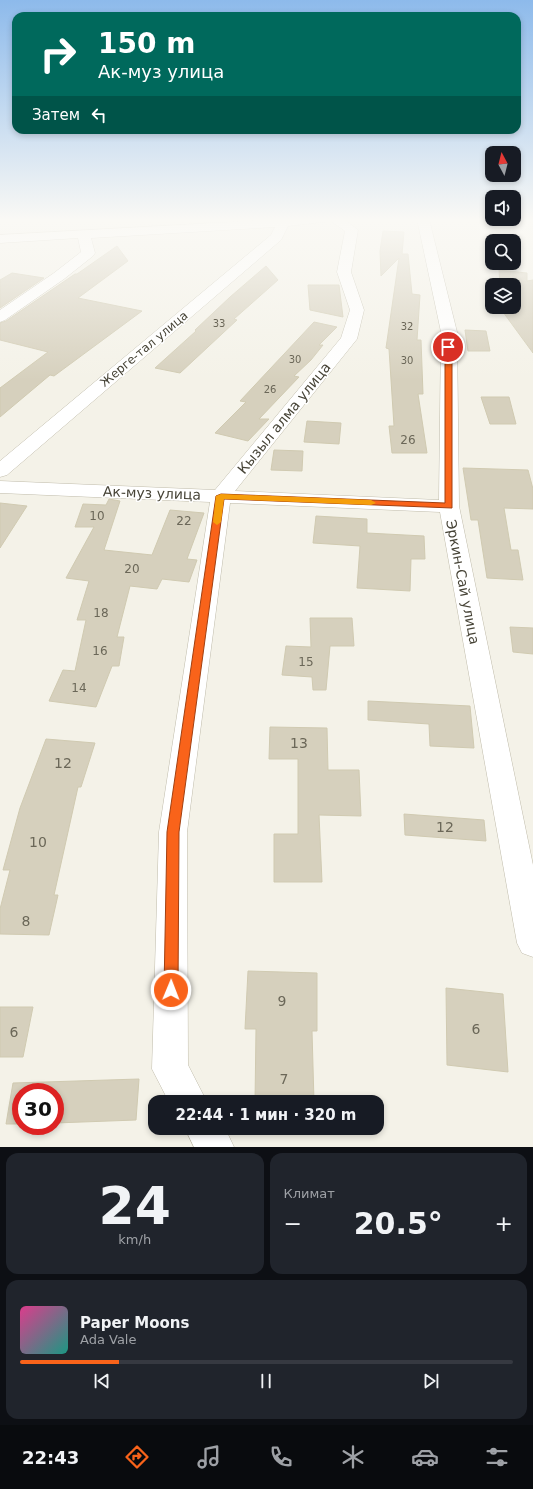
<!DOCTYPE html>
<html lang="ru">
<meta charset="utf-8">
<style>
body{margin:0;font-family:"DejaVu Sans",sans-serif;background:#20242c;color:#f1f3f6;height:100vh;display:flex;flex-direction:column;font-size:15px;white-space:nowrap}
*{box-sizing:border-box;margin:0}
p{font-size:13px;color:#9ea1a6}
.icon{flex:none;width:22px;height:22px;fill:none;stroke:currentColor;stroke-width:2;stroke-linecap:round;stroke-linejoin:round}
.map{position:relative;height:1147px;overflow:hidden}
.sheet{display:flex;flex-direction:column;gap:6px;padding:6px;background:#0d0f14;flex:1}
.sheet>*{flex:none}
.hud{position:absolute;left:12px;top:12px;width:509px;height:122px;border-radius:12px;box-shadow:0 2px 6px #0003;background:#00695c;color:#fff;overflow:hidden}
.needle{width:26px;rotate:353deg}
.controls{position:absolute;left:485px;top:146px;display:grid;gap:8px}
.controls a{display:grid;place-items:center;width:36px;height:36px;border-radius:8px;background:#171b24;box-shadow:0 2px 6px #0003;font-size:20px}
.speed{position:absolute;left:12px;top:1083px;display:flex;gap:8px;font-size:20px;font-weight:700;text-align:center}
.speed>*{display:grid;place-content:center;width:52px;height:52px;border-radius:50%;background:#171b24;box-shadow:0 2px 6px #0003;line-height:1}
.speed .limit{border:6px solid #d22;background:#fff;color:#111}
.pin{position:absolute;display:grid;place-items:center;width:34px;height:34px;color:#fff;margin:-17px;border:2px solid #fff;border-radius:50%;box-shadow:0 1px 4px #0007}
.me{position:absolute;width:44px;margin:-22px;rotate:1deg;stroke-linejoin:round;filter:drop-shadow(0 0 3px #0008)}
.turn{display:flex;align-items:center;gap:14px;height:84px;padding:0 20px;font-size:18px}
.turn .icon{width:52px;height:52px;stroke-width:2.5}
.turn b{display:block;font-size:28px;line-height:34px}
.then{display:flex;align-items:center;height:38px;padding:0 20px;background:#0003;gap:8px;font-size:15px}
.big{font-size:30px;font-weight:600;line-height:1.1}
.sheet .widget{flex:1;display:flex;flex-direction:column;justify-content:center;gap:6px;min-width:0;padding:0 14px;border-radius:12px;background:#20242c}
.sheet .dial{align-items:center;gap:0}
.dial b{font-size:52px;line-height:1}
.song{display:flex;align-items:center;gap:12px}
.cover{width:48px;height:48px;border-radius:6px;background:linear-gradient(135deg,hsl(330 70% 55%),hsl(170 70% 35%))}
.played{height:4px;border-radius:2px;background:linear-gradient(90deg,#f9631a 20%,#363941 20%)}
.keys{display:flex;justify-content:space-around;direction:ltr}
.heat{display:flex;justify-content:space-between;align-items:center;font-size:22px;direction:ltr}
.sheet .tiles{flex:1;display:grid;gap:6px;grid-template-columns:1fr 1fr}
.widget:last-child{grid-column:span 2}
.trip{position:absolute;left:148px;top:1095px;width:236px;height:40px;border-radius:12px;background:#171b24;box-shadow:0 2px 6px #0003;font-weight:600;line-height:40px;text-align:center}
.menu{display:flex;height:64px;justify-content:space-around;align-items:center;background:#090b0e;color:#9ea1a6}
.menu .icon{width:28px;height:28px}
.menu .current{color:#f9631a}
.menu b{font-size:18px;color:#f1f3f6}
.map>svg:first-child{display:block}
.building{fill:#d6d0bd;stroke:#d0cab1}
.lines{fill:none;stroke-linecap:round;stroke-linejoin:round}
.minor-casing{stroke:#c0bcab;stroke-width:1}
.minor{fill:#fff;fill-rule:evenodd}
.route{fill:#f9631a;stroke:#a24011}
.slow{fill:#f59e0b}
.labels{text-anchor:middle;dominant-baseline:central;stroke-width:3;stroke-linejoin:round;paint-order:stroke}
.far-number-label{font-size:10px;fill:#6b6758}
.far-street-label{font-size:12px;fill:#474437;stroke:#fff}
.number-label{font-size:12px;fill:#6b6758}
.street-label{font-size:14px;fill:#474437;stroke:#fff}
.near-number-label{font-size:14px;fill:#6b6758}
</style>
<div class="map">
<svg width="533" height="1147" viewBox="0 0 533 1147">
<rect width="100%" height="100%" fill="#f4f2e8"/>
<g class="building">
<path d="M383 231 404 232 402 254H408L412 294 420 295 417 340H421L423 394H418L427 453H392L389 426H394L389 349 386 348 399 258 381 276 380 251Z"/>
<path d="M117 246 128 261 78 298 142 311 54 376 50 375 0 417V388L48 352 0 340V323L6 321 75 274H77Z"/>
<path d="M266 266 278 280 234 319 237 320 180 373 155 368 196 331 195 330 230 297Z"/>
<path d="M499 270 527 273V281L533 280V353L503 312H509L506 307H514V285H500Z"/>
<path d="M12 273 44 278 0 308V280Z"/>
<path d="M308 285H339L343 317 310 310Z"/>
<path d="M314 322 337 327 319 345H323L311 360 294 376 299 377 259 419H269L248 441 215 433 246 402 240 401Z"/>
<path d="M465 330 486 331 490 351H468Z"/>
<path d="M481 397H509L516 424H490Z"/>
<path d="M307 421 341 423 339 444 304 442Z"/>
<path d="M274 450 303 451 302 471 271 470Z"/>
<path d="M463 468 528 470 533 489V509L504 508 511 550H518L523 580 487 578 478 520H471Z"/>
<path d="M109 499 120 501 104 550 152 555 170 510 204 513 187 559 197 560 189 582 162 579 157 589 130 586 117 637H124L119 666H112L96 707 49 701 63 670 75 671 86 620H77L89 581 66 578 94 527H75L83 504 106 505Z"/>
<path d="M0 503 27 506 0 548Z"/>
<path d="M316 516 367 519V533L424 536 425 559H411L410 591 357 588 360 546 313 543Z"/>
<path d="M310 618H352L354 646H330L326 690H313L312 677 282 675 286 646 311 647Z"/>
<path d="M510 627 533 628V654L513 652Z"/>
<path d="M368 701 470 706 474 748 430 746 429 724 368 720Z"/>
<path d="M270 727 327 728 328 770H359L361 816 319 815 322 882H274V834H298V759H269Z"/>
<path d="M46 739 95 743 81 787H78L54 895H58L49 935 0 934V909L10 870H3L20 808Z"/>
<path d="M404 814 484 820 486 841 405 835Z"/>
<path d="M248 971 317 973V1031H312L314 1102H255L256 1029H245Z"/>
<path d="M446 988 503 994 508 1072 447 1065Z"/>
<path d="M0 1007H33L23 1057H0Z"/>
<path d="M139 1079 136 1120 55 1123V1092H21V1124H6L13 1083Z"/>
</g>
<g class="lines">
<defs>
<g id="minor">
<path d="M285 219H344L358 230 351 272 364 310 357 339 235 491 439 500 441 332 417 219H429L457 332 459 506 533 865V957L522 953 517 943 440 512 230 503 187 832 188 1065 207 1102H169L152 1069 159 832 210 502 0 493V481L215 490 341 338 350 310 337 272 345 231 331 221 288 226 281 240 7 475 0 477V461L271 235 275 227 91 238 95 253 93 256 64 279 5 320 0 322V310L54 273 81 252 78 238 0 243V235Z"/>
<path d="M185 1128H225L234 1147H194Z"/>
</g>
</defs>
<use href="#minor" class="minor-casing"/>
<use href="#minor" class="minor"/>
</g>
<linearGradient id="sky" x2="0" y2="1"><stop stop-color="#8dbaeb"/><stop offset="0.58" stop-color="#faf9f5"/><stop offset="1" stop-color="#faf9f5" stop-opacity="0"/></linearGradient>
<rect width="533" height="380" fill="url(#sky)"/>
<path class="route" d="M448 345 452 347V508L224 499 179 832 178 990 176 995 171 997 166 995 164 990 167 832 216 496 221 494 445 503V347Z"/>
<path class="slow" d="M221 494 371 500 376 503 371 505 224 499 221 522 217 525 213 522 216 496Z"/>
<g class="labels">
<g class="far-number-label">
<text x="219" y="323">33</text>
<text x="407" y="326">32</text>
<text x="295" y="359">30</text>
<text x="407" y="360">30</text>
<text x="270" y="389">26</text>
</g>
<g class="far-street-label">
<text transform="translate(144 349) rotate(-40)">Жерге-тал улица</text>
</g>
<g class="number-label">
<text x="408" y="440">26</text>
<text x="97" y="516">10</text>
<text x="184" y="521">22</text>
<text x="132" y="569">20</text>
<text x="101" y="613">18</text>
<text x="100" y="651">16</text>
<text x="306" y="662">15</text>
<text x="79" y="688">14</text>
</g>
<g class="street-label">
<text transform="translate(284 418) rotate(-51)">Кызыл алма улица</text>
<text transform="translate(152 493) rotate(2)">Ак-муз улица</text>
<text transform="translate(463 582) rotate(79)">Эркин-Сай улица</text>
</g>
<g class="near-number-label">
<text x="299" y="743">13</text>
<text x="63" y="763">12</text>
<text x="445" y="827">12</text>
<text x="38" y="842">10</text>
<text x="26" y="921">8</text>
<text x="282" y="1001">9</text>
<text x="476" y="1029">6</text>
<text x="14" y="1032">6</text>
<text x="284" y="1079">7</text>
</g>
</g>
</svg>
<div class="controls">
<a><svg class="needle" viewBox="-14 -14 28 28"><path d="M0-13l5 13h-10z" fill="#e53935"/><path d="M0 13l5-13h-10z" fill="#9ea1a6"/></svg></a>
<a><svg class="icon" aria-label="sound" viewBox="0 0 24 24"><path d="M4 9h4l5-4v14l-5-4H4zM17 9q2 3 0 6"/></svg></a>
<a><svg class="icon" aria-label="search" viewBox="0 0 24 24"><circle cx="10" cy="10" r="6"/><path d="M15 15l6 6"/></svg></a>
<a><svg class="icon" aria-label="layers" viewBox="0 0 24 24"><path d="M12 4l9 5-9 5-9-5zM3 14l9 5 9-5"/></svg></a>
</div>
<div class="speed"><div class="limit">30</div></div>
<div class="pin" style="left:448px;top:347px;background:#d93025"><svg class="icon" aria-label="arrive" viewBox="0 0 24 24"><path d="M6 21V4h12l-3 4 3 4H6"/></svg></div>
<svg class="me" style="left:171px;top:990px" viewBox="-20 -20 40 40"><circle r="17" fill="#f9631a" stroke="#fff" stroke-width="3"/><path d="M0-11L8 9 0 5-8 9z" fill="#fff"/></svg>
<div class="trip">22:44 · 1 мин · 320 m</div>
<div class="hud">
<div class="turn"><svg class="icon" aria-label="right" viewBox="0 0 24 24"><path d="M7 20v-9h11M14 6l5 5-5 5"/></svg><div><b>150 m</b>Ак-муз улица</div></div>
<div class="then">Затем<svg class="icon" aria-label="left" viewBox="0 0 24 24"><path d="M17 20v-9H6M10 6l-5 5 5 5"/></svg></div>
</div>
</div>
<section class="sheet">
<div class="tiles">
<div class="widget dial"><b>24</b><p>km/h</p></div>
<div class="widget"><p>Климат</p>
<div class="heat"><a>−</a><b class="big">20.5°</b><a>+</a></div>
</div>
<div class="widget">
<div class="song"><i class="cover"></i><div><b>Paper Moons</b><p>Ada Vale</p></div></div>
<div class="played"></div>
<div class="keys"><svg class="icon" aria-label="previous" viewBox="0 0 24 24"><path d="M18 5L8 12l10 7zM5 5v14"/></svg><svg class="icon" aria-label="pause" viewBox="0 0 24 24"><path d="M8 5v14M16 5v14"/></svg><svg class="icon" aria-label="next" viewBox="0 0 24 24"><path d="M6 5l10 7-10 7zM19 5v14"/></svg></div>
</div>
</div>
</section>
<nav class="menu">
<b>22:43</b>
<svg class="icon current" aria-label="directions" viewBox="0 0 24 24"><path d="M12 3l9 9-9 9-9-9zM9 14v-3h6M13 9l2 2-2 2"/></svg>
<svg class="icon" aria-label="music" viewBox="0 0 24 24"><path d="M9 18V5l10-2v13"/><circle cx="6" cy="18" r="3"/><circle cx="16" cy="16" r="3"/></svg>
<svg class="icon" aria-label="phone" viewBox="0 0 24 24"><path d="M5 4h4l2 5-3 2q2 4 5 5l2-3 5 2v4C11 20 4 13 5 4z"/></svg>
<svg class="icon" aria-label="climate" viewBox="0 0 24 24"><path d="M12 3v18M4 7l16 10M4 17L20 7"/></svg>
<svg class="icon" aria-label="car" viewBox="0 0 24 24"><path d="M5 17H2v-5l4-1 3-4h7l3 4 3 1v5h-3M9 17h6M6 11h13"/><circle cx="7" cy="17" r="2"/><circle cx="17" cy="17" r="2"/></svg>
<svg class="icon" aria-label="filters" viewBox="0 0 24 24"><path d="M4 7h16M4 17h16"/><circle cx="9" cy="7" r="2"/><circle cx="15" cy="17" r="2"/></svg>
</nav>
